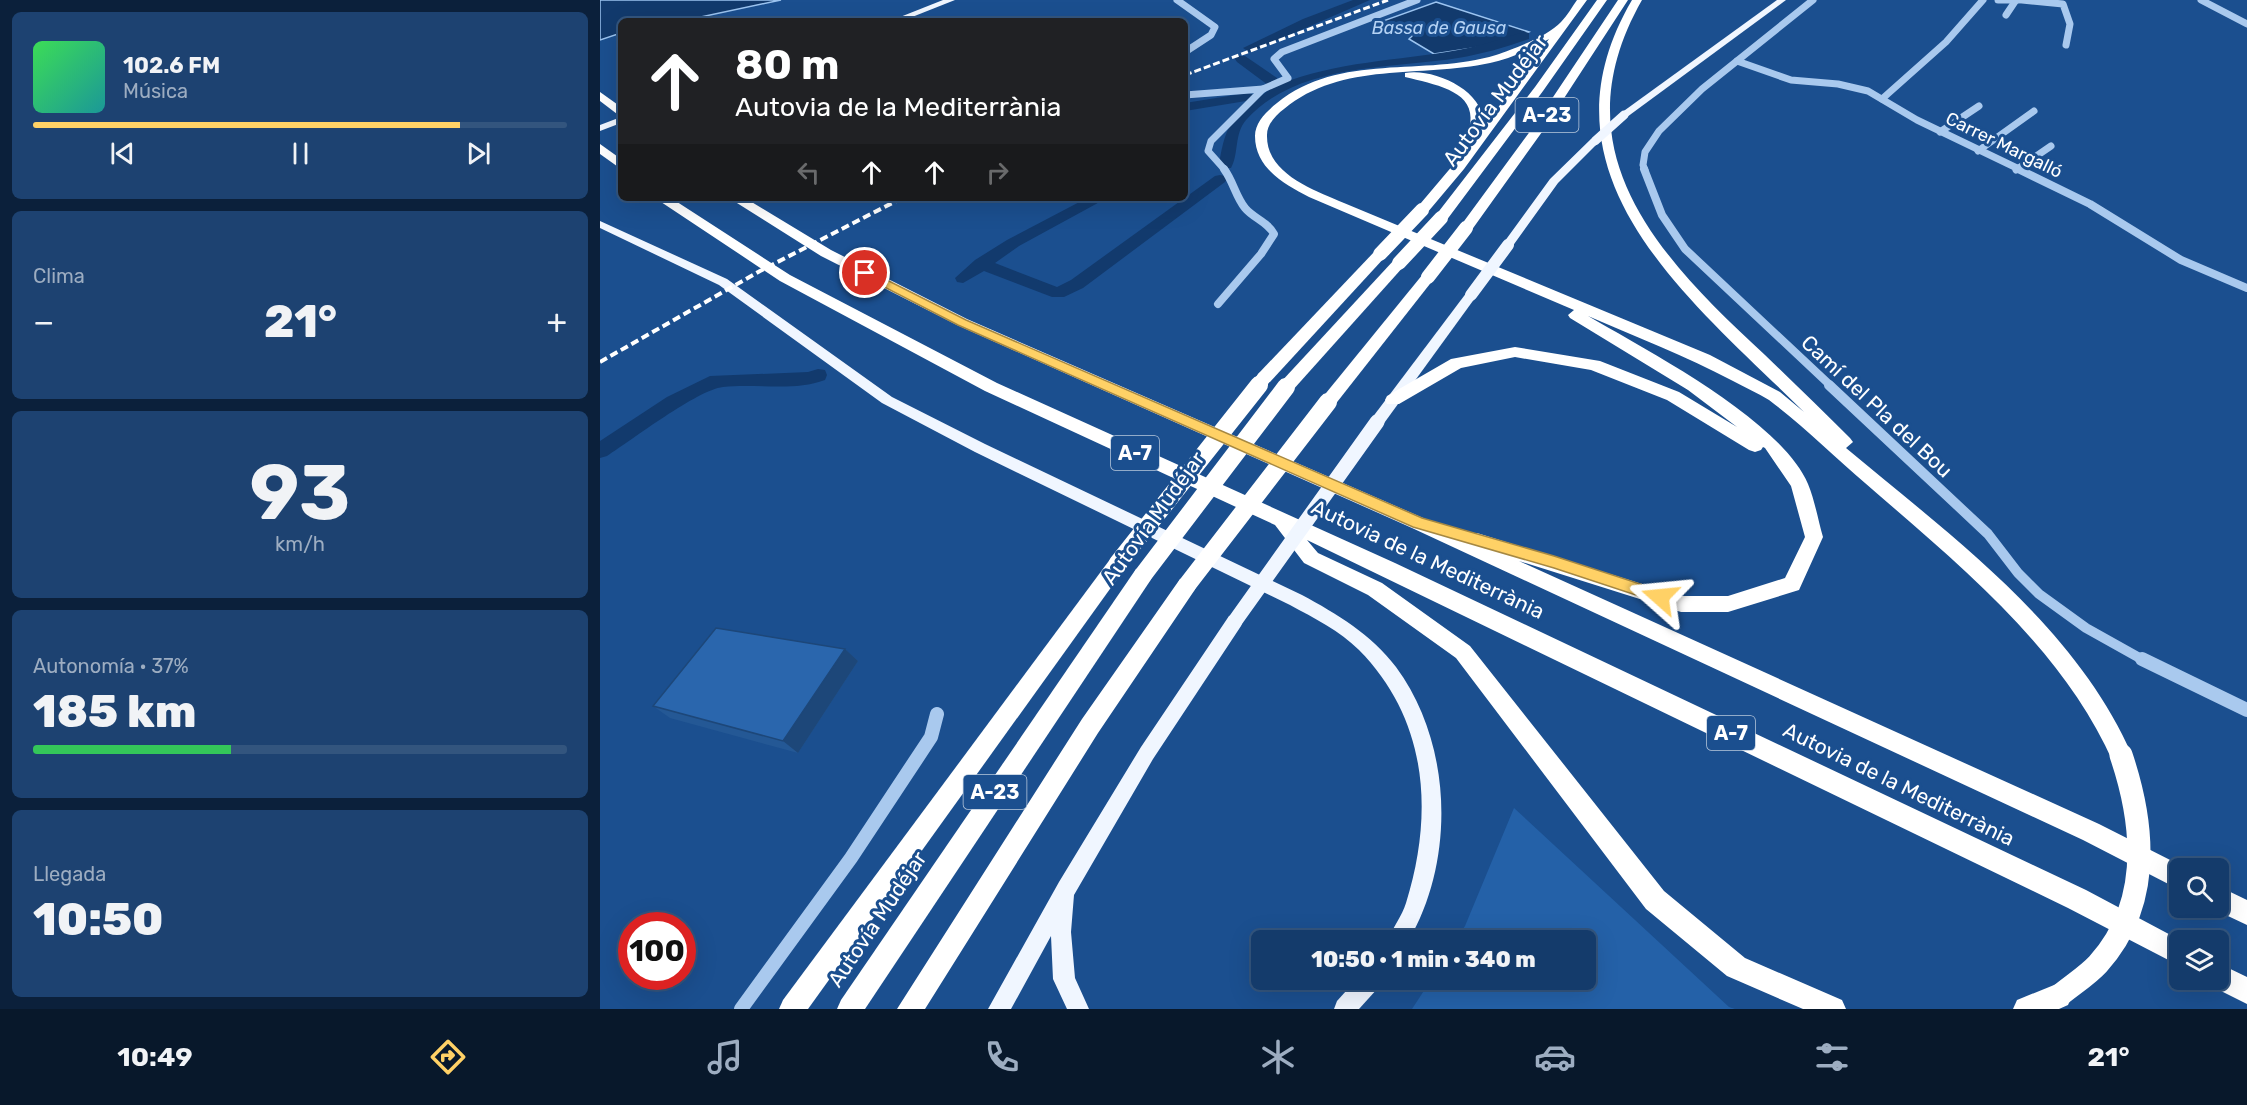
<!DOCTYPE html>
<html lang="es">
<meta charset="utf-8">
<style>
body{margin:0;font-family:Rubik,sans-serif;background:#1d4271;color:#f1f3f6;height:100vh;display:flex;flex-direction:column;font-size:22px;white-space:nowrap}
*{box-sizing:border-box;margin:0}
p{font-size:20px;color:#9dadc1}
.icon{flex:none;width:33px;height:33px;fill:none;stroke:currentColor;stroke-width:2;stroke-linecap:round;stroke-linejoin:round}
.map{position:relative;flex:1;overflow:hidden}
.side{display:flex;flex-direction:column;gap:12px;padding:12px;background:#0b203b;width:600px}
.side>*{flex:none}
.hud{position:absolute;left:18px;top:18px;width:570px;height:183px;border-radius:9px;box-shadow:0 6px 24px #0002,0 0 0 2px #33557e;background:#202124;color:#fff;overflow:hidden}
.tools{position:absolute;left:1569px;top:858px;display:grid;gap:12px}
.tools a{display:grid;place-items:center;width:60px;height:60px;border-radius:9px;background:#143b6b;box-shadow:0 6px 24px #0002,0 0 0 2px #33557e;font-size:30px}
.speed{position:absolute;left:18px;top:912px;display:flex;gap:12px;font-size:30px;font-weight:700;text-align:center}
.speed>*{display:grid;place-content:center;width:78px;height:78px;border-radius:50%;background:#143b6b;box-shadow:0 6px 24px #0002,0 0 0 2px #33557e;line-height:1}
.speed .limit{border:9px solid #d22;background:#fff;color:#111}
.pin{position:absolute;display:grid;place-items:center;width:51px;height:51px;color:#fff;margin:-26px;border:3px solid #fff;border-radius:50%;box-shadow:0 2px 6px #0007}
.me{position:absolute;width:66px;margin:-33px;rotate:288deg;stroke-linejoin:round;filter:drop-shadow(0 0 4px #0008)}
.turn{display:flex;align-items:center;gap:21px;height:126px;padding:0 18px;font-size:27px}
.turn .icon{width:78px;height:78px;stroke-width:2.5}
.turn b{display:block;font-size:42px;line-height:51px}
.lanes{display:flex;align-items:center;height:57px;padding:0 18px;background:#0003;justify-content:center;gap:30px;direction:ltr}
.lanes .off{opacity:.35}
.big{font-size:45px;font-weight:800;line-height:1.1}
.side .widget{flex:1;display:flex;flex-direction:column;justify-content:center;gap:9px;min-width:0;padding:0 21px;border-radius:9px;background:#1d4271}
.side .dial{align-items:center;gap:0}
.dial b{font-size:78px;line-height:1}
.song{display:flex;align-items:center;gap:18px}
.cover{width:72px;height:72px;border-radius:9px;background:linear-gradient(135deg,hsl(130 70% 55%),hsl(180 70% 35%))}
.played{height:6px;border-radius:3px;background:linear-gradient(90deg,#ffd166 80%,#33557e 80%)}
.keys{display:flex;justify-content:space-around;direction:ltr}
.heat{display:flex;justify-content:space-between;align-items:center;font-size:33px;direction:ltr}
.charge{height:9px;border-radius:4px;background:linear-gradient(90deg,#34c759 37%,#33557e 0)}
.trip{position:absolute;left:651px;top:930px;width:345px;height:60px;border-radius:9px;background:#143b6b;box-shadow:0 6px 24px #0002,0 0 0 2px #33557e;font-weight:800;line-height:60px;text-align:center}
.dock{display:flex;height:96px;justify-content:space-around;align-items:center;background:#08182b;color:#9dadc1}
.dock .icon{width:42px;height:42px}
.dock .selected{color:#ffd166}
.dock b{font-size:27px;color:#f1f3f6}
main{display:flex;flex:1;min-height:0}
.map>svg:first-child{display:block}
.green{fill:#2461a8}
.water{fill:#123a6d;stroke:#9cc4f0;stroke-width:1.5}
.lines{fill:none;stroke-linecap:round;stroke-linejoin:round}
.canal{fill:#123a6d;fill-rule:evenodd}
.minor-far3{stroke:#a9c9ee;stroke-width:7}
.minor-far2{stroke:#a9c9ee;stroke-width:8}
.minor-far1{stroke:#a9c9ee;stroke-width:10}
.minor{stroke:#a9c9ee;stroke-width:14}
.major{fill:#f0f6ff;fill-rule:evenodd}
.highway{fill:#fff;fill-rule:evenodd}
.rail-far1{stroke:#fff;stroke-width:3;stroke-dasharray:7 3;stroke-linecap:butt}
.rail{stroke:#fff;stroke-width:4;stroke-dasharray:8 4;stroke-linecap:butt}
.major-bridge-far2{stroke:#f0f6ff;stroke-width:9}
.major-bridge-far1{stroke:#f0f6ff;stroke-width:12}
.major-bridge{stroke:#f0f6ff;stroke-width:15}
.highway-bridge-far2{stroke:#fff;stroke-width:14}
.highway-bridge-far1{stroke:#fff;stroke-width:18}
.highway-bridge{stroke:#fff;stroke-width:23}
.wall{fill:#245895}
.shaded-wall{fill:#1d4779}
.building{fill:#2a66ad;stroke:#1d4779;stroke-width:1.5}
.route{fill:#ffd166;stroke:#a68842;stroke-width:1.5}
.labels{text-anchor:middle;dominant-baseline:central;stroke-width:6;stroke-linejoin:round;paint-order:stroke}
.far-water-label{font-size:18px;font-style:italic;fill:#b5d3f5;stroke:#1b4f8f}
.far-street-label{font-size:18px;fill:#fff;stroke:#1b4f8f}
.shield{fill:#1b4f8f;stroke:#bbcadd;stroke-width:1.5}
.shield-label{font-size:20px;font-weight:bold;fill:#fff}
.street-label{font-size:21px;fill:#fff;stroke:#1b4f8f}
</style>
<main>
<section class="side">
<div class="widget">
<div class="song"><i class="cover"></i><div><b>102.6 FM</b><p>Música</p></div></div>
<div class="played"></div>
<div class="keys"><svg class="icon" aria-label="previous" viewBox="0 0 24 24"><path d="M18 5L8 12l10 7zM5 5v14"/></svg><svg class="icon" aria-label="pause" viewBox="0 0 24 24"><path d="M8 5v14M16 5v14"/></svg><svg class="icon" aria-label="next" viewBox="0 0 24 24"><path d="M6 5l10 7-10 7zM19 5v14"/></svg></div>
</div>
<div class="widget"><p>Clima</p>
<div class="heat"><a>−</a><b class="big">21°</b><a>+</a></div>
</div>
<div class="widget dial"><b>93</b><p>km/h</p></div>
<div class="widget"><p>Autonomía · 37%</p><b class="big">185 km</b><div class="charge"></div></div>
<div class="widget"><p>Llegada</p><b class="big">10:50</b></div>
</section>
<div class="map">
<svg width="1647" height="1009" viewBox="0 0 1647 1009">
<rect width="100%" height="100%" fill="#1b4f8f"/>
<path class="green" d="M914 808 1129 1007 1135 1009H812L831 980H986V940H856L865 926Z"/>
<g class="water">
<path d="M0 0H181L82 21H21V33L0 40Z"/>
<path d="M836 2 929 32 906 43 834 54 809 39 812 36 783 21Z"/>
</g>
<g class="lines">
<g class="canal">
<path d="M753 0H770L653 51 649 52 643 48 703 19Z"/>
<path d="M925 32 929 33V39C906 47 883 54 858 58 789 69 697 63 646 120 634 134 639 154 631 168H621L619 165C626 119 635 114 672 88L637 62 635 59 637 56H645L677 78 678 85C737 61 797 61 858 50 882 46 902 38 925 32Z"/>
<path d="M647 93 652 94 654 97 652 100 585 111V103Z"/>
<path d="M620 175 625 176 627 179 625 182 483 288 464 297H452L384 271 363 283 357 282 355 278 375 260 407 240 487 198H507L419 246 395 263 457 287 471 280 615 176Z"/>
<path d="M218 369 225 370 227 375 225 380C193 392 156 383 123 387 97 390 32 440 7 456L0 458V441L67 397 110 376 208 372Z"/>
</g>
<g class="minor-far3">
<path d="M577 0 615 27 611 35 585 52"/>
<path d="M1398 0H1419"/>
<path d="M1422 0 1463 4 1470 24 1466 45"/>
<path d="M1601 0 1647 24"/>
<path d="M1406 15 1416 0"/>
<path d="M1137 61 1191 80 1238 84 1268 91 1317 120 1421 170"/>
<path d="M585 95 663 89"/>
<path d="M1282 99 1346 42 1383 0"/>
<path d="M1340 132 1379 106"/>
<path d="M1378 151 1434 111"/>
<path d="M625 170 608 151 611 141 663 89 688 78 674 59 682 52 817 0"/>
<path d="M1045 170 1043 165 1045 152 1059 131 1102 89 1213 0"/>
<path d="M1416 170 1451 146"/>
</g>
<g class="minor-far2">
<path d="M1044 169 1062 215 1085 249 1231 386"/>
<path d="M1418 169 1490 204 1581 260 1647 288"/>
<path d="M618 304 661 254 674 234C668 222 653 218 645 208 636 197 633 181 624 169"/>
</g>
<path class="minor-far1" d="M1229 385 1388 534 1418 573 1439 594 1486 628 1545 661"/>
<g class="minor">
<path d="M1542 659 1647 710"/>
<path d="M141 1009 251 858 331 737 337 714"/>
</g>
<g class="major">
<path d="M343 0H355L302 21H290Z"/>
<path d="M1177 0H1186L1027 117H1021V113Z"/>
<path d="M21 117V123L0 131V125Z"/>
<path d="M991 139 1000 141 958 183 912 247H904L902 245 950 179Z"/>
<path d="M0 221 127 279 292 397 385 444 702 595C737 614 771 634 796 667 852 743 856 858 809 940H788C793 927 802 916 806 903 834 813 828 720 759 650 740 631 714 618 690 605L375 452 282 403 119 285 0 228Z"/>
<path d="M871 291 875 292V298L782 426H772L770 422 772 418 867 292Z"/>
<path d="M635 614 641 616 643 621 641 626 553 759 474 895 471 932 475 978 489 1009H467L453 979 451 936 411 1009H388L459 882 541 747 629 616Z"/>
<path d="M756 980H781L778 988 759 1009H734L737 1001Z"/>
</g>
<g class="highway">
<path d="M977 0H987L864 169 827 213 822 214 815 210 870 145 864 141C888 93 841 86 805 77V73C834 67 891 93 882 129L949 39C930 49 910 59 890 63 821 78 742 61 684 109 676 115 667 124 667 135 666 174 714 190 744 203L1110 355 1180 392 1204 412C1091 300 929 176 1032 0H1042C956 151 1059 257 1165 355 1193 382 1222 410 1250 438L1253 442 1246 448C1351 536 1475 625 1532 755L1529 762 1521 765 1513 762C1462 647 1358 564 1265 483 1235 457 1200 423 1169 400 1158 393 1144 387 1133 381 1086 356 1036 337 988 316 1048 351 1181 420 1208 484 1215 501 1218 520 1223 537L1199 590 1128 612H1081L919 561 1499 824 1586 868H1580V890L1483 840 812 528 357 325 221 256 129 198H145L231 250 367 319 869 538 877 533 1081 596H1128L1185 578 1205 537 1191 486 1165 448 1163 447 1161 450 1155 452 1149 450 1067 400 991 370 915 357 861 368 799 404H787L785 400 787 396 851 359 915 347 1000 361 1079 392 1137 427 1088 390 970 318 968 315 974 310 709 197C684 184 655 168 655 136 655 122 667 111 677 103 740 52 824 77 896 55 914 49 948 36 961 22 967 16 972 7 977 0Z"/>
<path d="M997 0H1007L943 91 846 221H836L834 218 836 215 935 87Z"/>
<path d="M1018 0H1028L942 132 871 231H861L859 228 931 130Z"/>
<path d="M0 92 21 107V117L0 101Z"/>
<path d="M0 144 21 159V169L0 154Z"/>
<path d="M55 198H71L190 275 397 383 795 563 1486 890 1580 940V966L1468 908 707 540 718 553 782 583 870 646 1064 891 1145 958 1242 1000 1246 1009H1203L1127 976 1046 909 856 658 768 595 704 563 675 525 385 391 180 281Z"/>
<path d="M780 250 787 254 785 257 670 382H658L656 378 658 374 775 251Z"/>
<path d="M799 259 806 263 804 266 692 391H680L678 387 680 383 794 260Z"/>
<path d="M828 273 833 274 835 277 833 280 734 406H722L720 402 722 398 823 274Z"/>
<path d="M518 555 525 558 527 563 525 568 208 1009H179L183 1000 511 558Z"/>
<path d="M543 567 550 569 553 575 550 581 265 1009H237L241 1000 536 569Z"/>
<path d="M587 577 594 579 597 585 594 591 498 733 325 1009H297L482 719 580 579Z"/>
<path d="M1618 886 1647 900V925L1611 908H1618Z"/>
<path d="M1618 963 1647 977V1004L1609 985 1607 980H1618Z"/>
<path d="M1459 983 1468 987 1472 996 1468 1005 1459 1009H1413L1417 1000Z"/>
</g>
<path class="rail-far1" d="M585 75 788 0"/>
<path class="rail" d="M0 362 160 271 302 198"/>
<path class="major-bridge-far2" d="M995 141 1024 115"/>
<path class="major-bridge-far1" d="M871 295 908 245"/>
<path class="major-bridge" d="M635 621 777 422"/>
<g class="highway-bridge-far2">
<path d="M780 254 822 210"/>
<path d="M799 263 841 218"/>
<path d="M828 277 866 228"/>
<path d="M657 386 664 378"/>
</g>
<g class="highway-bridge-far1">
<path d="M518 563 659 385"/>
<path d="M543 575 686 387"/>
<path d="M587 585 728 402"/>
</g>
<path class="highway-bridge" d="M1459 996C1472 985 1487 976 1498 964 1552 904 1545 826 1521 755"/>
</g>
<path class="wall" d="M245 649 258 661 198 753 70 718 53 706Z"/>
<path class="shaded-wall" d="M245 649 258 661 198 753 183 741Z"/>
<path class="building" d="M116 628 245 649 183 741 53 706Z"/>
<path class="route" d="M265 269 366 320 822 518 954 556 1065 592 1067 597 1065 601 1060 603 954 568 813 527 358 325 261 275 260 273Z"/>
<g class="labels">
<g class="far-water-label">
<text x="839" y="28">Bassa de Gausa</text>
</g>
<g class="far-street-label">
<text transform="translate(1404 145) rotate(26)">Carrer Margalló</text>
</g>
<g class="shield">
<rect x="915.5" y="98" width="63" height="34" rx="4.5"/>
<rect x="511" y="436" width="48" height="34" rx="4.5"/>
<rect x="1107" y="716" width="48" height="34" rx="4.5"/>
<rect x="363.5" y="775" width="63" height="34" rx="4.5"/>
</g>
<g class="shield-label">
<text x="947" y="115">A-23</text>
<text x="535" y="453">A-7</text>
<text x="1131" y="733">A-7</text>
<text x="395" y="792">A-23</text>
</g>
<g class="street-label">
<text transform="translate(895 100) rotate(-53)">Autovía Mudéjar</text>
<text transform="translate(1277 406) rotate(43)">Camí del Pla del Bou</text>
<text transform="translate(553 518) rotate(-54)">Autovía Mudéjar</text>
<text transform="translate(828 559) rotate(25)">Autovia de la Mediterrània</text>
<text transform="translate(1299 784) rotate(26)">Autovia de la Mediterrània</text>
<text transform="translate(277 919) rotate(-56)">Autovía Mudéjar</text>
</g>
</g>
</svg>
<div class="tools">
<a><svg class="icon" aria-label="search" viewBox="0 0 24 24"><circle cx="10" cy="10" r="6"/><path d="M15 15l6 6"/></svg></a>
<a><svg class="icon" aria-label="layers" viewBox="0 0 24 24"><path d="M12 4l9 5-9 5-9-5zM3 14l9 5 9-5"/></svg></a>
</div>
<div class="speed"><div class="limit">100</div></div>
<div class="pin" style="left:265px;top:273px;background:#d93025"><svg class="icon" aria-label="arrive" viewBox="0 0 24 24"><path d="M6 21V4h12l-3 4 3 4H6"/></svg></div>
<svg class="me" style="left:1060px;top:597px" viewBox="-20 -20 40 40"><path d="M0-17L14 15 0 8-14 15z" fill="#ffd166" stroke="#fff" stroke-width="4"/></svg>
<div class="trip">10:50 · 1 min · 340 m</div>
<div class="hud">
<div class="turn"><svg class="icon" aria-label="ahead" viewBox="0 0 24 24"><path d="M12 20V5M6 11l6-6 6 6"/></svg><div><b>80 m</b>Autovia de la Mediterrània</div></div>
<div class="lanes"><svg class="icon off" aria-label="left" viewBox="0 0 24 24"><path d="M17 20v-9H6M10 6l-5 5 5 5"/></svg><svg class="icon" aria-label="ahead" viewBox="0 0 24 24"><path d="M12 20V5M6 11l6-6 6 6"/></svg><svg class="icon" aria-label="ahead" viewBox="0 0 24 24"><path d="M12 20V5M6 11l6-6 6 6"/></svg><svg class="icon off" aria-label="right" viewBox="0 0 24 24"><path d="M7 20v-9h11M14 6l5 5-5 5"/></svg></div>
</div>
</div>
</main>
<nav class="dock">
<b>10:49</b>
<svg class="icon selected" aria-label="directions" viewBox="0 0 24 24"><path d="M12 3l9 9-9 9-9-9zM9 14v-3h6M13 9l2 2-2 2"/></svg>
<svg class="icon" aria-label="music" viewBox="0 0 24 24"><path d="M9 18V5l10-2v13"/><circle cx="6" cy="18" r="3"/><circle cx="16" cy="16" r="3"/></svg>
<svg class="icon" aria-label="phone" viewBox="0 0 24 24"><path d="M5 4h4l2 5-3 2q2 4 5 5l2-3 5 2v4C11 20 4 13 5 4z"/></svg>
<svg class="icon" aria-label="climate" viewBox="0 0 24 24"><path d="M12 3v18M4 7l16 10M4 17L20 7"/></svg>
<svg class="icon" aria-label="car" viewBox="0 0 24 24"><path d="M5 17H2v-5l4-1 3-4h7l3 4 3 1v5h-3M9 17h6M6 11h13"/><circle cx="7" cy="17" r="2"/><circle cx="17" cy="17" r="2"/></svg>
<svg class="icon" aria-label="filters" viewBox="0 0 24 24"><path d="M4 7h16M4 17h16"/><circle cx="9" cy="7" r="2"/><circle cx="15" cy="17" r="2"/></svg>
<b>21°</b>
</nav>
